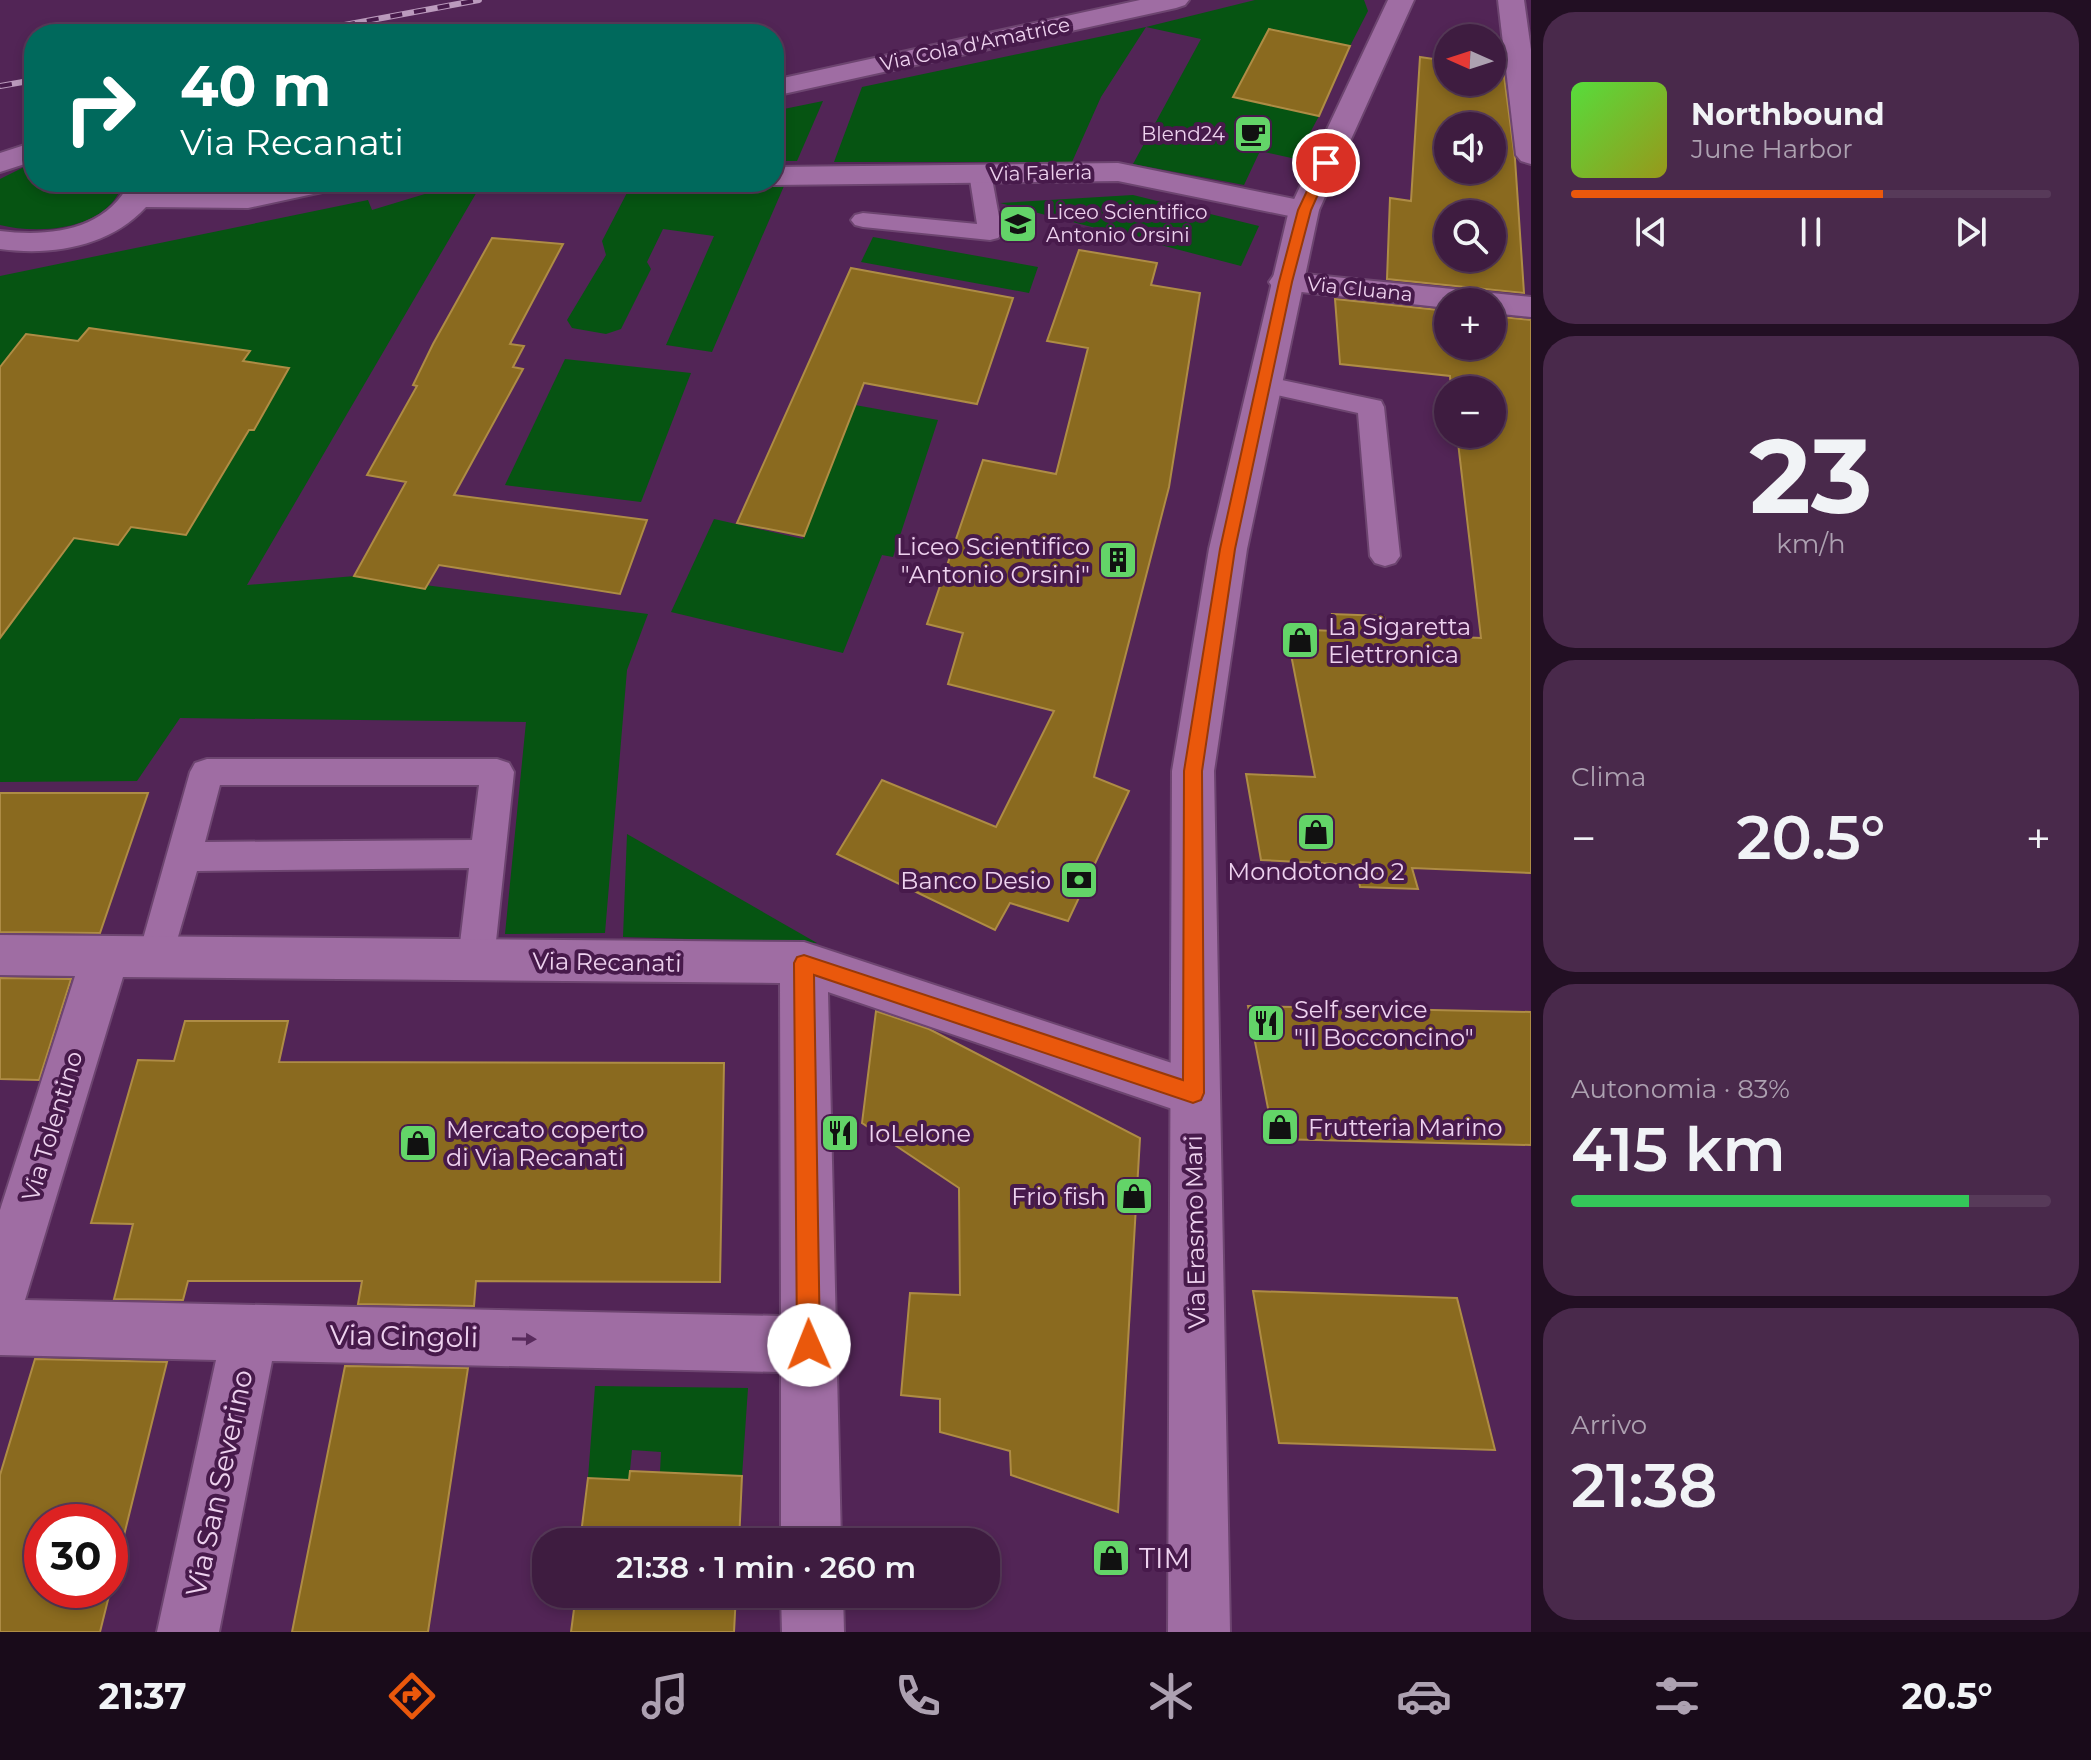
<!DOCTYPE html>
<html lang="it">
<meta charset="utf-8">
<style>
body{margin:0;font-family:Montserrat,sans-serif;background:#49294b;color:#f1f3f6;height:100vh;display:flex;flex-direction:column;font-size:30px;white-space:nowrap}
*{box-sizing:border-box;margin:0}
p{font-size:26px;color:#ada1b1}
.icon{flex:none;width:44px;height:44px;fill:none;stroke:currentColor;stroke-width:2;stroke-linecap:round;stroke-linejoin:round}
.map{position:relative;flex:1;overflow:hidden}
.drawer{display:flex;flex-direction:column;gap:12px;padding:12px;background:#220f23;width:560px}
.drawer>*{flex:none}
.hud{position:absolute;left:24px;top:24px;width:760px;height:168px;border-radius:32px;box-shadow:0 4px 12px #0003,0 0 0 2px #573a59;background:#00695c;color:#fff;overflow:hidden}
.needle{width:52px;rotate:273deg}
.buttons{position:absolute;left:1434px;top:24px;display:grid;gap:16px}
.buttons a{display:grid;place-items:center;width:72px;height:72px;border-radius:50%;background:#3e1c40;box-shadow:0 4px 12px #0003,0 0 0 2px #573a59;font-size:40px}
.speed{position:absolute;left:24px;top:1504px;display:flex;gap:16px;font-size:40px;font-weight:700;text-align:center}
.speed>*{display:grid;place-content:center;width:104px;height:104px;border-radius:50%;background:#3e1c40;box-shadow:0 4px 12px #0003,0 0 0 2px #573a59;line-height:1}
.speed .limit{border:12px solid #d22;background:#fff;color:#111}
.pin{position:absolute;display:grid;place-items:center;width:68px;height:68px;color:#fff;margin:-34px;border:4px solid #fff;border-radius:50%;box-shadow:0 2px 8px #0007}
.me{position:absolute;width:88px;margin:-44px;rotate:359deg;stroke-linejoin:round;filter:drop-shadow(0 0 6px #0008)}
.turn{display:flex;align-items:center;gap:28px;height:168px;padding:0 24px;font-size:36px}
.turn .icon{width:104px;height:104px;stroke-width:2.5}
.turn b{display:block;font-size:56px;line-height:68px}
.big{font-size:60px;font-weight:600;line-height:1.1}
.drawer .tile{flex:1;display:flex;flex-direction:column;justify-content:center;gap:12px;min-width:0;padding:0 28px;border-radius:32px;background:#49294b}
.drawer .dial{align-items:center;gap:0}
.dial b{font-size:104px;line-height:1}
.song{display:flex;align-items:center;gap:24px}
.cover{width:96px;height:96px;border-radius:12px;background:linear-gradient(135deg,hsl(110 70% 55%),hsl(60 70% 35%))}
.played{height:8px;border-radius:4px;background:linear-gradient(90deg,#ea580c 65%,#573a59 65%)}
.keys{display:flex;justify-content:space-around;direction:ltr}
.heat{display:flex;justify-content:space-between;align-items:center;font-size:44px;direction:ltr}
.charge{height:12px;border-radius:6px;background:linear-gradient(90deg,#34c759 83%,#573a59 0)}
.trip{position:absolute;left:532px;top:1528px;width:468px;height:80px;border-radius:32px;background:#3e1c40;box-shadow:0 4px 12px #0003,0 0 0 2px #573a59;font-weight:600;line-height:80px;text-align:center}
.dock{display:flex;height:128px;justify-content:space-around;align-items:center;background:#190b1a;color:#ada1b1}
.dock .icon{width:56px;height:56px}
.dock .selected{color:#ea580c}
.dock b{font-size:36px;color:#f1f3f6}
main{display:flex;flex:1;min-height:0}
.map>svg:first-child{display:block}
.green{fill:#065412}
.building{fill:#8a6a1f;stroke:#ae8c45;stroke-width:2;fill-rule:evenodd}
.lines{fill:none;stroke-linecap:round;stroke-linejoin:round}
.lane-casing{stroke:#6d4570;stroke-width:4}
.street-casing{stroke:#6d4570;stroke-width:4}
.secondary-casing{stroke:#6d4570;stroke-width:4}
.lane{fill:#9f6da3;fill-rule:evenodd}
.street{fill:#9f6da3;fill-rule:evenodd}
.secondary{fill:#9f6da3;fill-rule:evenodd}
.rail-casing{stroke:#bb9abd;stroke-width:6}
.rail{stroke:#471a4b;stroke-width:4;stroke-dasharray:12;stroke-linecap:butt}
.oneway{fill:#592b5d}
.route{fill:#ea580c;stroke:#983908;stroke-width:2}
.labels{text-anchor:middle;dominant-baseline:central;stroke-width:8;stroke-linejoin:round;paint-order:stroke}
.far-street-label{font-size:20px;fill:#eed2ef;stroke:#471a4b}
.far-poi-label{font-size:20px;fill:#eed2ef;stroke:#471a4b;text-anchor:end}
.poi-label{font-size:24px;fill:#eed2ef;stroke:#471a4b;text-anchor:start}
.street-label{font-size:24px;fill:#eed2ef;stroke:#471a4b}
.near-street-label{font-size:28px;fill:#eed2ef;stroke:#471a4b}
.near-poi-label{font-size:28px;fill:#eed2ef;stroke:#471a4b;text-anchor:start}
</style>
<main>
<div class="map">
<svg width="1531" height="1632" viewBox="0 0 1531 1632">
<rect width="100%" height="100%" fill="#522556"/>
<g class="green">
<path d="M1255 0H1364L1368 11 1350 46 1269 29 1234 97 1319 116 1296 159 1260 151 1244 185 1133 164 1201 39 1146 27 1101 97 1072 162H834L862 87 1146 27Z"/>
<path d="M823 101 797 161H774V111Z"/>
<path d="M34 162V182H123C110 230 40 235 0 225V179Z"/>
<path d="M631 185 784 186 712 352 666 345 714 236 663 229 647 262 651 269 621 329 606 334 572 328 567 320 606 255 602 241Z"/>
<path d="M438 190H478L247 585 355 576 648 614 627 670 605 933 505 934 526 722 180 718 137 781 0 782V276L368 200 372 210Z"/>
<path d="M1133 195 1259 226 1241 266 1000 203Z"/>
<path d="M873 237 1038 267 1029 293 861 262Z"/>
<path d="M565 359 691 373 641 502 505 485Z"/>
<path d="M855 405 938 420 893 557 882 555 843 653 671 612 714 519 803 539Z"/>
<path d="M627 834 817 943 623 937Z"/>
<path d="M595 1386 748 1388 742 1476 660 1472 661 1452 632 1450 629 1480 588 1478Z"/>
</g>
<g class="building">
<path d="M1269 29 1350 46 1319 116 1233 97Z"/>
<path d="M1420 57 1448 61V82H1492V67L1503 68 1515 159 1524 293 1387 279 1390 198 1411 201ZM1448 126H1492V170H1448ZM1448 214H1492V258H1448Z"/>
<path d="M492 238 563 244 510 344 524 346 513 367 523 369 454 495 647 520 620 594 439 565 425 589 354 576 406 482 367 475 417 386 413 385 433 344Z"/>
<path d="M1079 250 1157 263 1151 285 1200 293 1169 487 1094 777 1129 791 1068 921 1010 903 995 930 837 854 882 780 996 827 1054 711 948 684 963 633 927 624 983 460 1056 474 1088 348 1047 341Z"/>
<path d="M851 268 1013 298 977 404 864 383 804 536 737 523Z"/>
<path d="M1335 299 1448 311V346H1492V316L1531 320V873L1412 868 1418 889 1360 887 1356 865 1261 860 1246 774 1315 777 1286 629 1335 631 1332 614 1384 616 1389 634 1481 638 1457 434H1492V390H1451L1450 376 1340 364Z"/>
<path d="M89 328 250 351 243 361 289 368 254 430H249L186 535 131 527 118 545 74 538 0 638V367L26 334 78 341Z"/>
<path d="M0 793H148L100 933 0 932Z"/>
<path d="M0 978 71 979 39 1080 0 1079Z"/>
<path d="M1248 1006 1531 1012V1145L1274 1139Z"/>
<path d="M876 1011 929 1029 1140 1138 1118 1512 1011 1475 1010 1451 940 1432V1399L901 1395 910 1293 960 1295 959 1188 862 1123Z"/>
<path d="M185 1021H288L279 1062 724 1063 720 1282 476 1281 474 1306 358 1304 362 1281H188L183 1300 114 1299 133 1224 91 1223 138 1060 174 1061Z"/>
<path d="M1253 1291 1457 1298 1495 1450 1279 1443Z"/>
<path d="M35 1359 167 1362 100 1632H0V1475ZM42 1522H110V1590H42Z"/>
<path d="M345 1366 468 1368 428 1632H292Z"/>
<path d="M630 1471 742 1476 739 1542H580L588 1478 629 1480Z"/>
<path d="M576 1594H736L734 1632H571Z"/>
</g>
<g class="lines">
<defs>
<g id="lane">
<path d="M980 166 988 168 991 173 1002 233 998 238 990 240 863 227 855 225 851 220 855 215 863 213 977 224 969 173 972 168Z"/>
<path d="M1263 376 1381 401 1384 407 1400 556 1395 563 1385 566 1375 563 1370 556 1358 413 1254 390 1250 384 1254 378Z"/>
<path d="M207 759H497L509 763 514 772 494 960 489 971 476 976 463 971 458 960 469 868 197 871 169 968 156 973 143 968 138 957 190 772 195 763ZM220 785H479L472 840 205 842Z"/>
</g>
<g id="street">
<path d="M1140 0H1189L1185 5 1176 8 774 96V80Z"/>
<path d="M34 142V161L0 172V153Z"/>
<path d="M1118 163 1304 201 1315 204 1319 210 1315 216 1304 219 1118 181 774 185 763 182H774V167Z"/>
<path d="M130 182H160L157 189 248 190 286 182H345L341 188 248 208 146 207C109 247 52 256 0 249V231C49 237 106 231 130 182Z"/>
<path d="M1285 272 1531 297V317L1492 313V302H1448V308L1274 289 1269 282 1274 275Z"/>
<path d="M0 935 804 942 1193 1070 1211 1077 1218 1093 1211 1109 1193 1116 828 992 841 1542H781V1372L272 1361 219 1632H157L216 1360 0 1355V1210L75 976 0 975ZM123 977 780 983 781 1316 25 1300Z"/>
<path d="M781 1594H843L844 1632H782Z"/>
</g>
<g id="secondary">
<path d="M1388 0H1414L1319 210 1247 549 1214 771 1230 1632H1168L1172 771 1209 549 1289 210Z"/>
<path d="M1498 0H1524L1531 50V164L1521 161 1516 155Z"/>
</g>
</defs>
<use href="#lane" class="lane-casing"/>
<use href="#street" class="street-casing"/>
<use href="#secondary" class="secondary-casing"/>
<use href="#lane" class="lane"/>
<use href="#street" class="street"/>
<use href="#secondary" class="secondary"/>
<defs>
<g id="rail">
<path d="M296 34 479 0"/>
<path d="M0 86 34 80"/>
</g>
</defs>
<use href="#rail" class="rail-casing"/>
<use href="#rail" class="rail"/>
</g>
<defs><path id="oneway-solid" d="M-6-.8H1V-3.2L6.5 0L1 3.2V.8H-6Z" transform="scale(2)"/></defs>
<use class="oneway" href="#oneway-solid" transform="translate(524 1339) rotate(1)"/>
<path class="route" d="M1326 160 1332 163 1311 210 1292 282 1235 549 1202 771 1204 1093 1201 1100 1193 1103 814 975 820 1345 817 1353 809 1356 800 1353 797 1345 794 963 797 957 804 955 1183 1080 1184 771 1220 549 1279 282 1298 210 1320 163Z"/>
<defs>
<symbol id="cafe-square" viewBox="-11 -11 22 22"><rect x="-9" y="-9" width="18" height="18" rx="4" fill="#63d468" stroke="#471a4b"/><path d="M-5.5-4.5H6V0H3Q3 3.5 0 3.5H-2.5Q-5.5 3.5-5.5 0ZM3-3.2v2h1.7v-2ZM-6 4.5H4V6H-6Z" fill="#111"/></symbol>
<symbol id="school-square" viewBox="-11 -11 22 22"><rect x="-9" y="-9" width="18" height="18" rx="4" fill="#63d468" stroke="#471a4b"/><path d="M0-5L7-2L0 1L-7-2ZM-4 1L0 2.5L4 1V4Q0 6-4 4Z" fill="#111"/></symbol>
<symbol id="building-square" viewBox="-11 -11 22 22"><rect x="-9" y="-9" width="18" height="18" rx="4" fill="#63d468" stroke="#471a4b"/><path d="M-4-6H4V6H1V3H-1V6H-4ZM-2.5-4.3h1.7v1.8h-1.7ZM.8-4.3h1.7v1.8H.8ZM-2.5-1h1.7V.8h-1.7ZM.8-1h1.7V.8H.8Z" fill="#111"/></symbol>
<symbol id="shop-square" viewBox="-11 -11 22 22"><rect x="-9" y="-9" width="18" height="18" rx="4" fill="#63d468" stroke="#471a4b"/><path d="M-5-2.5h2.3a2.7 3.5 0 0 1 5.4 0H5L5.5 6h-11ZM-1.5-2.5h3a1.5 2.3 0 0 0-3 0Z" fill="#111"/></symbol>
<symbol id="bank-square" viewBox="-11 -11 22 22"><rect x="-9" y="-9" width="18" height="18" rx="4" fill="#63d468" stroke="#471a4b"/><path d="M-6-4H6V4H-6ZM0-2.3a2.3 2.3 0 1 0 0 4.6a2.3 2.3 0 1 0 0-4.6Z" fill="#111"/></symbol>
<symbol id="restaurant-square" viewBox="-11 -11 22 22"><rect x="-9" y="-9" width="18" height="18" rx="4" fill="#63d468" stroke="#471a4b"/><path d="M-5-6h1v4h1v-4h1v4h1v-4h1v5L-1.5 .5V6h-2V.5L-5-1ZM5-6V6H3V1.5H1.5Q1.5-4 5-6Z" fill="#111"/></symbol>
</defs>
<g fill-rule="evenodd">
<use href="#cafe-square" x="1231" y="112" width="44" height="44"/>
<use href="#school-square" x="996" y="202" width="44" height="44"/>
<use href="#building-square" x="1096" y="538" width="44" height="44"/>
<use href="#shop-square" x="1278" y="618" width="44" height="44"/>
<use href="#shop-square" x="1294" y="810" width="44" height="44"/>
<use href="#bank-square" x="1057" y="858" width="44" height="44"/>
<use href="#restaurant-square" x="1244" y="1001" width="44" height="44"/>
<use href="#shop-square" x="1258" y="1105" width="44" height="44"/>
<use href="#restaurant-square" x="818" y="1111" width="44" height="44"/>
<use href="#shop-square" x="396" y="1121" width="44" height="44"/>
<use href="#shop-square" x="1112" y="1174" width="44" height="44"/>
<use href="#shop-square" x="1089" y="1536" width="44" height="44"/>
</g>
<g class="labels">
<g class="far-street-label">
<text transform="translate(975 44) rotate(-12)">Via Cola d'Amatrice</text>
<text transform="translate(1041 173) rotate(-1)">Via Faleria</text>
<text transform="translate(1360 289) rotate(6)">Via Cluana</text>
</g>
<g class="far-poi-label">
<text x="1225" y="134">Blend24</text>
<text x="1046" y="212" text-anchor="start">Liceo Scientifico<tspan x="1046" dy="23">Antonio Orsini</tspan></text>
</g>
<g class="poi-label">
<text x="1090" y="546" text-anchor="end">Liceo Scientifico<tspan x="1090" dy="28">"Antonio Orsini"</tspan></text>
<text x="1328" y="626">La Sigaretta<tspan x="1328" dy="28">Elettronica</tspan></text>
<text x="1316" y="871" text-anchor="middle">Mondotondo 2</text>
<text x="1051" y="880" text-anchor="end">Banco Desio</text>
<text x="1294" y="1009">Self service<tspan x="1294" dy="28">"Il Bocconcino"</tspan></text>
<text x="1308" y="1127">Frutteria Marino</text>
<text x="446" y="1129">Mercato coperto<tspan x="446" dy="28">di Via Recanati</tspan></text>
<text x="868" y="1133">IoLelone</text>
<text x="1106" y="1196" text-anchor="end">Frio fish</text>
</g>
<g class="street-label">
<text transform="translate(607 962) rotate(1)">Via Recanati</text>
<text transform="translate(52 1126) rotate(-73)">Via Tolentino</text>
<text transform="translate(1195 1232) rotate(-91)">Via Erasmo Mari</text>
</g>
<g class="near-street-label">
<text transform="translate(404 1336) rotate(1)">Via Cingoli</text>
<text transform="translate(219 1483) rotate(-78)">Via San Severino</text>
</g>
<g class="near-poi-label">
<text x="1139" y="1558">TIM</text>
</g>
</g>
</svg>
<div class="buttons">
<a><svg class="needle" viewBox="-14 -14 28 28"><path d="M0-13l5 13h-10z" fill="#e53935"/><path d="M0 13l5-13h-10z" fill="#ada1b1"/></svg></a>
<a><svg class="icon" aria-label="sound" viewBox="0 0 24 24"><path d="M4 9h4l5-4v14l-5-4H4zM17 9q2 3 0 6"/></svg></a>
<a><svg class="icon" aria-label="search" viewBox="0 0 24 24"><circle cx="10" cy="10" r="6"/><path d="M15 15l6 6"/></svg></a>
<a>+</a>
<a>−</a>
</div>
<div class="speed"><div class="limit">30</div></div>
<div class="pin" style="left:1326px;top:163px;background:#d93025"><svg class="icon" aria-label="arrive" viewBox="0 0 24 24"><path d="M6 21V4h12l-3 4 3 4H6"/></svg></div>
<svg class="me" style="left:809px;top:1345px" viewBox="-20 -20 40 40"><circle r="19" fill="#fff"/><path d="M0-13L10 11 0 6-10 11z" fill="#ea580c"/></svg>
<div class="trip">21:38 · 1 min · 260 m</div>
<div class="hud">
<div class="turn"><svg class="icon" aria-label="right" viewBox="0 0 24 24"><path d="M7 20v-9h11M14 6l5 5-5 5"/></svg><div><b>40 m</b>Via Recanati</div></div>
</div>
</div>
<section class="drawer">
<div class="tile">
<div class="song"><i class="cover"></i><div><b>Northbound</b><p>June Harbor</p></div></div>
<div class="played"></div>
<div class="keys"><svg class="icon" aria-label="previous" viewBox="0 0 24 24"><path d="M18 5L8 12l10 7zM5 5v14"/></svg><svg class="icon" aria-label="pause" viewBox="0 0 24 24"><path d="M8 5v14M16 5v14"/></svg><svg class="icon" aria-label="next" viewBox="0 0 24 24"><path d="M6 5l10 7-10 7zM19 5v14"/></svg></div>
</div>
<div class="tile dial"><b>23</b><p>km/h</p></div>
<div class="tile"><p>Clima</p>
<div class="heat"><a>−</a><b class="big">20.5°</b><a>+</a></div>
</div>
<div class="tile"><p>Autonomia · 83%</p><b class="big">415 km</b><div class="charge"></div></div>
<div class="tile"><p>Arrivo</p><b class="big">21:38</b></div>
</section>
</main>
<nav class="dock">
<b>21:37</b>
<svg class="icon selected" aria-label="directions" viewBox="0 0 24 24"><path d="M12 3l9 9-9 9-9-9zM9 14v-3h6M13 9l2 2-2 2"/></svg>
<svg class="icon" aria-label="music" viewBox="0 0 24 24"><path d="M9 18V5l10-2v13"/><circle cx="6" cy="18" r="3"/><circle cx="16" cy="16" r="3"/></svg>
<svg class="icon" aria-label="phone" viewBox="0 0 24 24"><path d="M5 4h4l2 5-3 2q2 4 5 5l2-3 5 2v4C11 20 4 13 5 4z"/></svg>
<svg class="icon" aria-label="climate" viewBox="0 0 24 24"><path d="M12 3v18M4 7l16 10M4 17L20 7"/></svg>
<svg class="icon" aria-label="car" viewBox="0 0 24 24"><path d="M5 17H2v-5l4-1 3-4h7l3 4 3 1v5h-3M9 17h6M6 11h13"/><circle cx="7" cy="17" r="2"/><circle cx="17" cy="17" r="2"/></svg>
<svg class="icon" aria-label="filters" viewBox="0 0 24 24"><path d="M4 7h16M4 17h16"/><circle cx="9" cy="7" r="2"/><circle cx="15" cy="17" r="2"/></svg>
<b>20.5°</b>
</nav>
